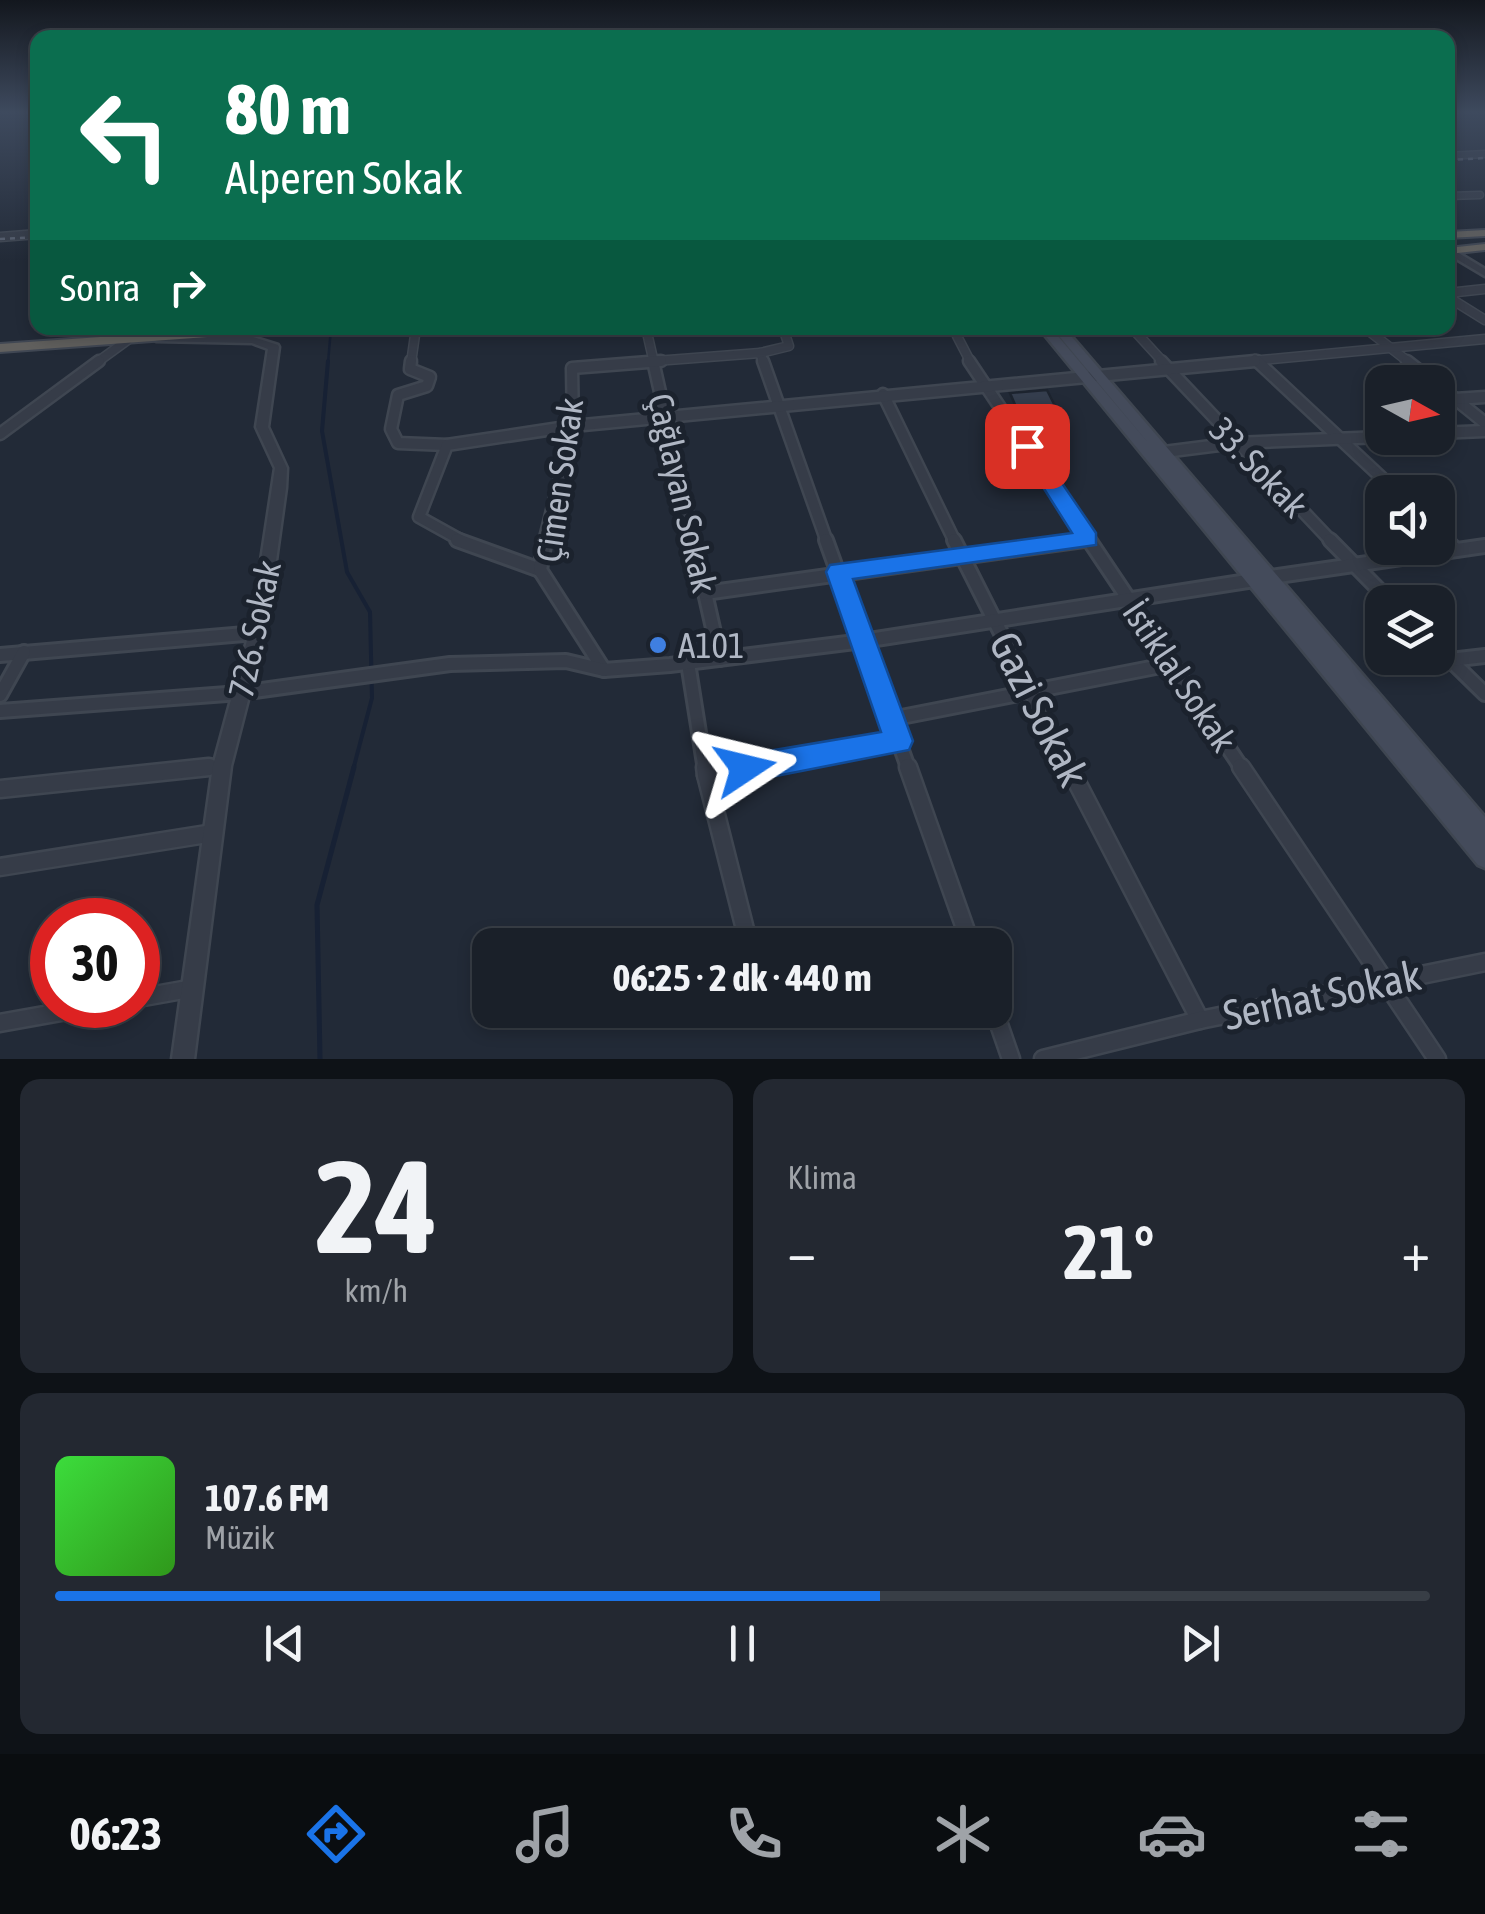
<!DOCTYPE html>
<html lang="tr">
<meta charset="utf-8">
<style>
body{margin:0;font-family:"Asap Condensed",sans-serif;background:#232831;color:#f1f3f6;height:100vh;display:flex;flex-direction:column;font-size:38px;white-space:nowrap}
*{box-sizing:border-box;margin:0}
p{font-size:32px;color:#9fa3a8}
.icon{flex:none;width:55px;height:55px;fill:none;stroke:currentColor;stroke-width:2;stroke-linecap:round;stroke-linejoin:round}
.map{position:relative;height:1059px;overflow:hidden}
.details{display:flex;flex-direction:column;gap:20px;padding:20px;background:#0e1217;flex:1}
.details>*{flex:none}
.guide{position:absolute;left:30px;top:30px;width:1425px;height:305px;border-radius:20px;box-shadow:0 5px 15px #0003,0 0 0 2px #383e46;background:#0b6e4f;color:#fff;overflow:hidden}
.needle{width:65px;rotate:98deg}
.tools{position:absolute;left:1365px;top:365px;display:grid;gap:20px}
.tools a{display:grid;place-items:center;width:90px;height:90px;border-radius:20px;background:#1a2029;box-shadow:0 5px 15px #0003,0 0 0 2px #383e46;font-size:50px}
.speed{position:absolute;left:30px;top:898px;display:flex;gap:20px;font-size:50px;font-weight:700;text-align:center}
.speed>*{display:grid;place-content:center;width:130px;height:130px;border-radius:50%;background:#1a2029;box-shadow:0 5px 15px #0003,0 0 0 2px #383e46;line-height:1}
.speed .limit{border:15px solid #d22;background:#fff;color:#111}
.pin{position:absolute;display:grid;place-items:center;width:85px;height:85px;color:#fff;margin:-42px;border-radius:20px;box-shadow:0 5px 15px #0006}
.me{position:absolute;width:110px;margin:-55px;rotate:80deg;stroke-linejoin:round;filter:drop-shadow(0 0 8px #0008)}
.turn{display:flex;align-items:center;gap:35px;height:210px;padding:0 30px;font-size:45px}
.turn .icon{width:130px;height:130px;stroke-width:2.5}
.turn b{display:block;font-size:70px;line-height:85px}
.then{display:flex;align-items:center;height:95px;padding:0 30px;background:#0003;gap:20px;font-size:38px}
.big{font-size:75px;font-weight:700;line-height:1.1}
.details .widget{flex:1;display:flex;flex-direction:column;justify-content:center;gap:15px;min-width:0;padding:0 35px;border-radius:20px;background:#232831}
.details .dial{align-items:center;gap:0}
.dial b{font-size:130px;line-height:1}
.song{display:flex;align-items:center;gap:30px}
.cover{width:120px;height:120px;border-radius:15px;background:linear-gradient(135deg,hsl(120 70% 55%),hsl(110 70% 35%))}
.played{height:10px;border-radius:5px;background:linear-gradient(90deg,#1a73e8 60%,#383e46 60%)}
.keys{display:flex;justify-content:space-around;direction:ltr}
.heat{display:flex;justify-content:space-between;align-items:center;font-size:55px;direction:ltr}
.details .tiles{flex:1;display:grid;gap:20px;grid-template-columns:1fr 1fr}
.widget:last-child{grid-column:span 2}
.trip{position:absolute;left:472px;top:928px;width:540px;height:100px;border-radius:20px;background:#1a2029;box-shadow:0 5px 15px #0003,0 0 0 2px #383e46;font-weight:700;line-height:100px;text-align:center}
.dock{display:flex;height:160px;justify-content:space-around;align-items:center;background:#0a0d10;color:#9fa3a8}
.dock .icon{width:70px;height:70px}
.dock .current{color:#1a73e8}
.dock b{font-size:45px;color:#f1f3f6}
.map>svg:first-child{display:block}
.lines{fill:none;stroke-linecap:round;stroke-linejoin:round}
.stream-far2{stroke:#172134;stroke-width:2.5}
.stream-far1{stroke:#172134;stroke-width:4}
.stream{stroke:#172134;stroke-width:5}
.building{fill:#353e4e;stroke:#1d242f;stroke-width:2.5}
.minor-far4-casing{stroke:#3f4651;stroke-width:9}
.minor-far3-casing{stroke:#3f4651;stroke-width:11}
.minor-far2-casing{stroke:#3f4651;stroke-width:15}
.minor-far1-casing{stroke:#3f4651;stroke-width:18}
.minor-casing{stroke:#3f4651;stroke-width:21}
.tertiary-casing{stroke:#3f4651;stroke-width:5}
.secondary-casing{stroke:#3f4651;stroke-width:5}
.trunk-casing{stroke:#404753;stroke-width:4}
.minor-far4{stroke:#363c48;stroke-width:6}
.minor-far3{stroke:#363c48;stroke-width:8}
.minor-far2{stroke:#363c48;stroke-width:10}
.minor-far1{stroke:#363c48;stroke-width:12}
.minor{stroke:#363c48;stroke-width:16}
.tertiary{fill:#363c48;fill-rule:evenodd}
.secondary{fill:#444b5b;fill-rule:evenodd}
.trunk{fill:#61605e;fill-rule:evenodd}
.rail{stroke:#58606f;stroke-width:2.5;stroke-dasharray:5 5;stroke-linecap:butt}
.route{fill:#1a73e8;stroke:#114b97;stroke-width:2.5}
.shop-dot{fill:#3f7fe0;stroke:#1b222d;stroke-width:4}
.labels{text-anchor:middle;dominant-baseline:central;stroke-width:10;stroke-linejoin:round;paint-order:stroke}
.street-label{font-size:35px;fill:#b0b7c4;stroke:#1b222d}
.poi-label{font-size:35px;fill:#b0b7c4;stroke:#1b222d;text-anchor:start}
.near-street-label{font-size:42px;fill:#b0b7c4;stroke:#1b222d}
</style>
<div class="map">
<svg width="1485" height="1059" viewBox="0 0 1485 1059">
<rect width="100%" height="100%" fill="#222a37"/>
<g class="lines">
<path class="stream-far2" d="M328 363 331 328"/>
<path class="stream-far1" d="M328 361 322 431 347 572 370 612 372 698 353 770"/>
<path class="stream" d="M320 1059 317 905 354 767"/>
</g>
<path class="building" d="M1047 390 1055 406 1016 407 1010 393Z"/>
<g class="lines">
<defs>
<g id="minor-far4">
<path d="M1448 156 1485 154"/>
<path d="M1448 196 1480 195"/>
</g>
<g id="minor-far3">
<path d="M0 237 38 234"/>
<path d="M1448 293 1485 289"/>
<path d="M1448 297 1485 320"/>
<path d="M646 328 654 363"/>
<path d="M1132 328 1164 363"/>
<path d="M1365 328 1410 363"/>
<path d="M760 353 764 363"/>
<path d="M1255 359 1260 363"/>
<path d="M96 363 129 339"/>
<path d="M411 363 416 328"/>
<path d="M629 363 760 353 789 346 783 328"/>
<path d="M971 363 957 336 963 330 1008 328"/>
<path d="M1229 363 1485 339"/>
</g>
<g id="minor-far2">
<path d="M411 361 410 369 430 377 427 386 398 395 391 429 398 443 447 445"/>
<path d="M653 361 694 542"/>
<path d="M763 361 827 542"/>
<path d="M969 361 1090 542"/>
<path d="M1161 361 1332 542"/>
<path d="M1257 361 1397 492"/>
<path d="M1407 361 1434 382"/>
<path d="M1438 385 1485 423"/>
<path d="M883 394 955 542"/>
<path d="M1455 399 1485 397"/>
<path d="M1438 433 1485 431"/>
<path d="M0 434 99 361"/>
<path d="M1164 452 1235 443 1382 437"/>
<path d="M1438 532 1448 542"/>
<path d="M464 542 419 517 447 445 573 426 1255 361"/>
<path d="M544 542 573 426 572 368 661 361"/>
<path d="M1066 542 1088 539"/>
</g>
<g id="minor-far1">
<path d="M457 540 540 570"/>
<path d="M545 540 540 570 604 670"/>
<path d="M693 540 720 659"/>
<path d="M826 540 909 770"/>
<path d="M954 540 1070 770"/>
<path d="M1089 540 1243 770"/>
<path d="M1330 540 1391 602"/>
<path d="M1446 540 1456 550"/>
<path d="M1271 577 1485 546"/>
<path d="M705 593 1084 540"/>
<path d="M1438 648 1485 694"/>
<path d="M0 655 257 633"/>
<path d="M1450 660 1485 656"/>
<path d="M688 663 705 770"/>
<path d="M0 695 24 652"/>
<path d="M0 711 240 693 450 664 566 661 604 670 670 665 863 641 1254 580"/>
<path d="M891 719 1171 664"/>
<path d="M185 770 222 766"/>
<path d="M735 770 899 741"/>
</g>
<g id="minor">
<path d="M705 767 706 775"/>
<path d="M908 767 971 945"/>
<path d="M1069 767 1200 1020"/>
<path d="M1241 767 1437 1059"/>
<path d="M0 789 209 767"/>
<path d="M0 867 213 833"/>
<path d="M749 945 706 775 750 767"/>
<path d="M138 998 194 988"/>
<path d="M994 1010 1011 1059"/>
<path d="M0 1023 100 1005"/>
<path d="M1043 1059 1200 1020 1485 962"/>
</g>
<g id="tertiary">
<path d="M1448 249H1452L1485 269V276L1448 254Z"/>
<path d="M160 336 253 337 278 345 279 347 268 427 287 468 286 488 267 626 231 766 194 1059H172L213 766 251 626 272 488 275 468 256 427 268 349 252 343 156 341 155 339Z"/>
</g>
<path id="secondary" d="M1039 328H1051L1150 445 1055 331 1057 329H1065L1485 817V868L1478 865Z"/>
<g id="trunk">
<path d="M1485 230V236L1448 238V232Z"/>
<path d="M1485 244V250L1448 254V248Z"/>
<path d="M229 328H284L277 332 0 352V344Z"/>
</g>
</defs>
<use href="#minor-far4" class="minor-far4-casing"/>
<use href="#minor-far3" class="minor-far3-casing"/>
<use href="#minor-far2" class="minor-far2-casing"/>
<use href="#minor-far1" class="minor-far1-casing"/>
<use href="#minor" class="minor-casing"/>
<use href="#tertiary" class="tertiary-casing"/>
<use href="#secondary" class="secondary-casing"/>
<use href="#trunk" class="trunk-casing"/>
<use href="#minor-far4" class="minor-far4"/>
<use href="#minor-far3" class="minor-far3"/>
<use href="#minor-far2" class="minor-far2"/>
<use href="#minor-far1" class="minor-far1"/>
<use href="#minor" class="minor"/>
<use href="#tertiary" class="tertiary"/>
<use href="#secondary" class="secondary"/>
<use href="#trunk" class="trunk"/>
<g class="rail">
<path d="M1448 160 1485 158"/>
<path d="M0 239 38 237"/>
</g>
</g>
<linearGradient id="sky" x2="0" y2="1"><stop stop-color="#13171e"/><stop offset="0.43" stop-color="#3e4a5e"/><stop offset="1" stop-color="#3e4a5e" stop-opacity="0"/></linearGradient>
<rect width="1485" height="261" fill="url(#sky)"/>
<path class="route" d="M1027 440 1034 442 1096 533V545L853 579 913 741 909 750 745 782 734 778 730 768 734 759 745 755 881 732 826 572 830 565 1072 533 1017 446Z"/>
<circle class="shop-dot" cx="658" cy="645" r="10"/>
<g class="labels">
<g class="street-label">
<text transform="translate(1259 467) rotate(46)">33. Sokak</text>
<text transform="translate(559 480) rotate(-82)">Çimen Sokak</text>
<text transform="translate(683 493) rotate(77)">Çağlayan Sokak</text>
<text transform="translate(254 629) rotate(-78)">726. Sokak</text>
<text transform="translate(1180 676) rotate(56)">İstiklal Sokak</text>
</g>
<g class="poi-label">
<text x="678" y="645">A101</text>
</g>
<g class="near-street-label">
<text transform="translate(1039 709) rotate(63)">Gazi Sokak</text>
<text transform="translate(1322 995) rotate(-12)">Serhat Sokak</text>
</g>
</g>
</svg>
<div class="tools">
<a><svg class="needle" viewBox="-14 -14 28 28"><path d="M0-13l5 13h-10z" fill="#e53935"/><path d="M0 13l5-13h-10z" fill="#9fa3a8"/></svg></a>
<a><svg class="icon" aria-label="sound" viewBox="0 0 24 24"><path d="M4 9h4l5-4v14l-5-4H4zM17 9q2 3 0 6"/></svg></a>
<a><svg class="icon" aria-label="layers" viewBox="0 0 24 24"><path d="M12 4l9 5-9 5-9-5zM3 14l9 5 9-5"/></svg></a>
</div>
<div class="speed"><div class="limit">30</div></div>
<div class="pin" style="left:1027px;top:446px;background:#d93025"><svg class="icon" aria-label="arrive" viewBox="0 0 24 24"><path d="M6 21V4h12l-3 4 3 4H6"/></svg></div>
<svg class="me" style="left:745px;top:768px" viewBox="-20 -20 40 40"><path d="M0-17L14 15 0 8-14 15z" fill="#1a73e8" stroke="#fff" stroke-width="4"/></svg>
<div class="trip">06:25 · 2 dk · 440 m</div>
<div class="guide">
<div class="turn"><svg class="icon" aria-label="left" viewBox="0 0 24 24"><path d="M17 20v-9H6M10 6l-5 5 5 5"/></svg><div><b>80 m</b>Alperen Sokak</div></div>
<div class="then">Sonra<svg class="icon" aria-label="right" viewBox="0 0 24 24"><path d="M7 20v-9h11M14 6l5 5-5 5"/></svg></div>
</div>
</div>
<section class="details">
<div class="tiles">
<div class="widget dial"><b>24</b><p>km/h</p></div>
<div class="widget"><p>Klima</p>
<div class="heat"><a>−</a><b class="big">21°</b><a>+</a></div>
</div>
<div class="widget">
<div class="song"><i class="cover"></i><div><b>107.6 FM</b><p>Müzik</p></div></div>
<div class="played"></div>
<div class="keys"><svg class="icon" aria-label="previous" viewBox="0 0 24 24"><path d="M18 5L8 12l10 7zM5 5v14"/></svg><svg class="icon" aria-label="pause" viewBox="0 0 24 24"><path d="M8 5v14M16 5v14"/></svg><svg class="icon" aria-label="next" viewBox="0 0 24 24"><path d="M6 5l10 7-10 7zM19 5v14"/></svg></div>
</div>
</div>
</section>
<nav class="dock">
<b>06:23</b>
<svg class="icon current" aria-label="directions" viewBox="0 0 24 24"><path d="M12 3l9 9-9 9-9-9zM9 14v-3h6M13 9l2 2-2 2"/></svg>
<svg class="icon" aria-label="music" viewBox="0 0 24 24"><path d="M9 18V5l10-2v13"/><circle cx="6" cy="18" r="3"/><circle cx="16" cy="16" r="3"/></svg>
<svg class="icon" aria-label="phone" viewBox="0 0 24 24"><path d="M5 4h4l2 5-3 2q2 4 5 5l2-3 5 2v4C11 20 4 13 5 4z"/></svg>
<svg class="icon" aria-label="climate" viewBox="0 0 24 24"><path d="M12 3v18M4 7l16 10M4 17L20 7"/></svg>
<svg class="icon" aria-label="car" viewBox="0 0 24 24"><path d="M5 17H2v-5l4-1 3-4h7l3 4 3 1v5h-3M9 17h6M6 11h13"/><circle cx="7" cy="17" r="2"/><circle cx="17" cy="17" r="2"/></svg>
<svg class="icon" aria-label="filters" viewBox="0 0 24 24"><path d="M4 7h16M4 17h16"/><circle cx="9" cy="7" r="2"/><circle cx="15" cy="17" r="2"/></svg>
</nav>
